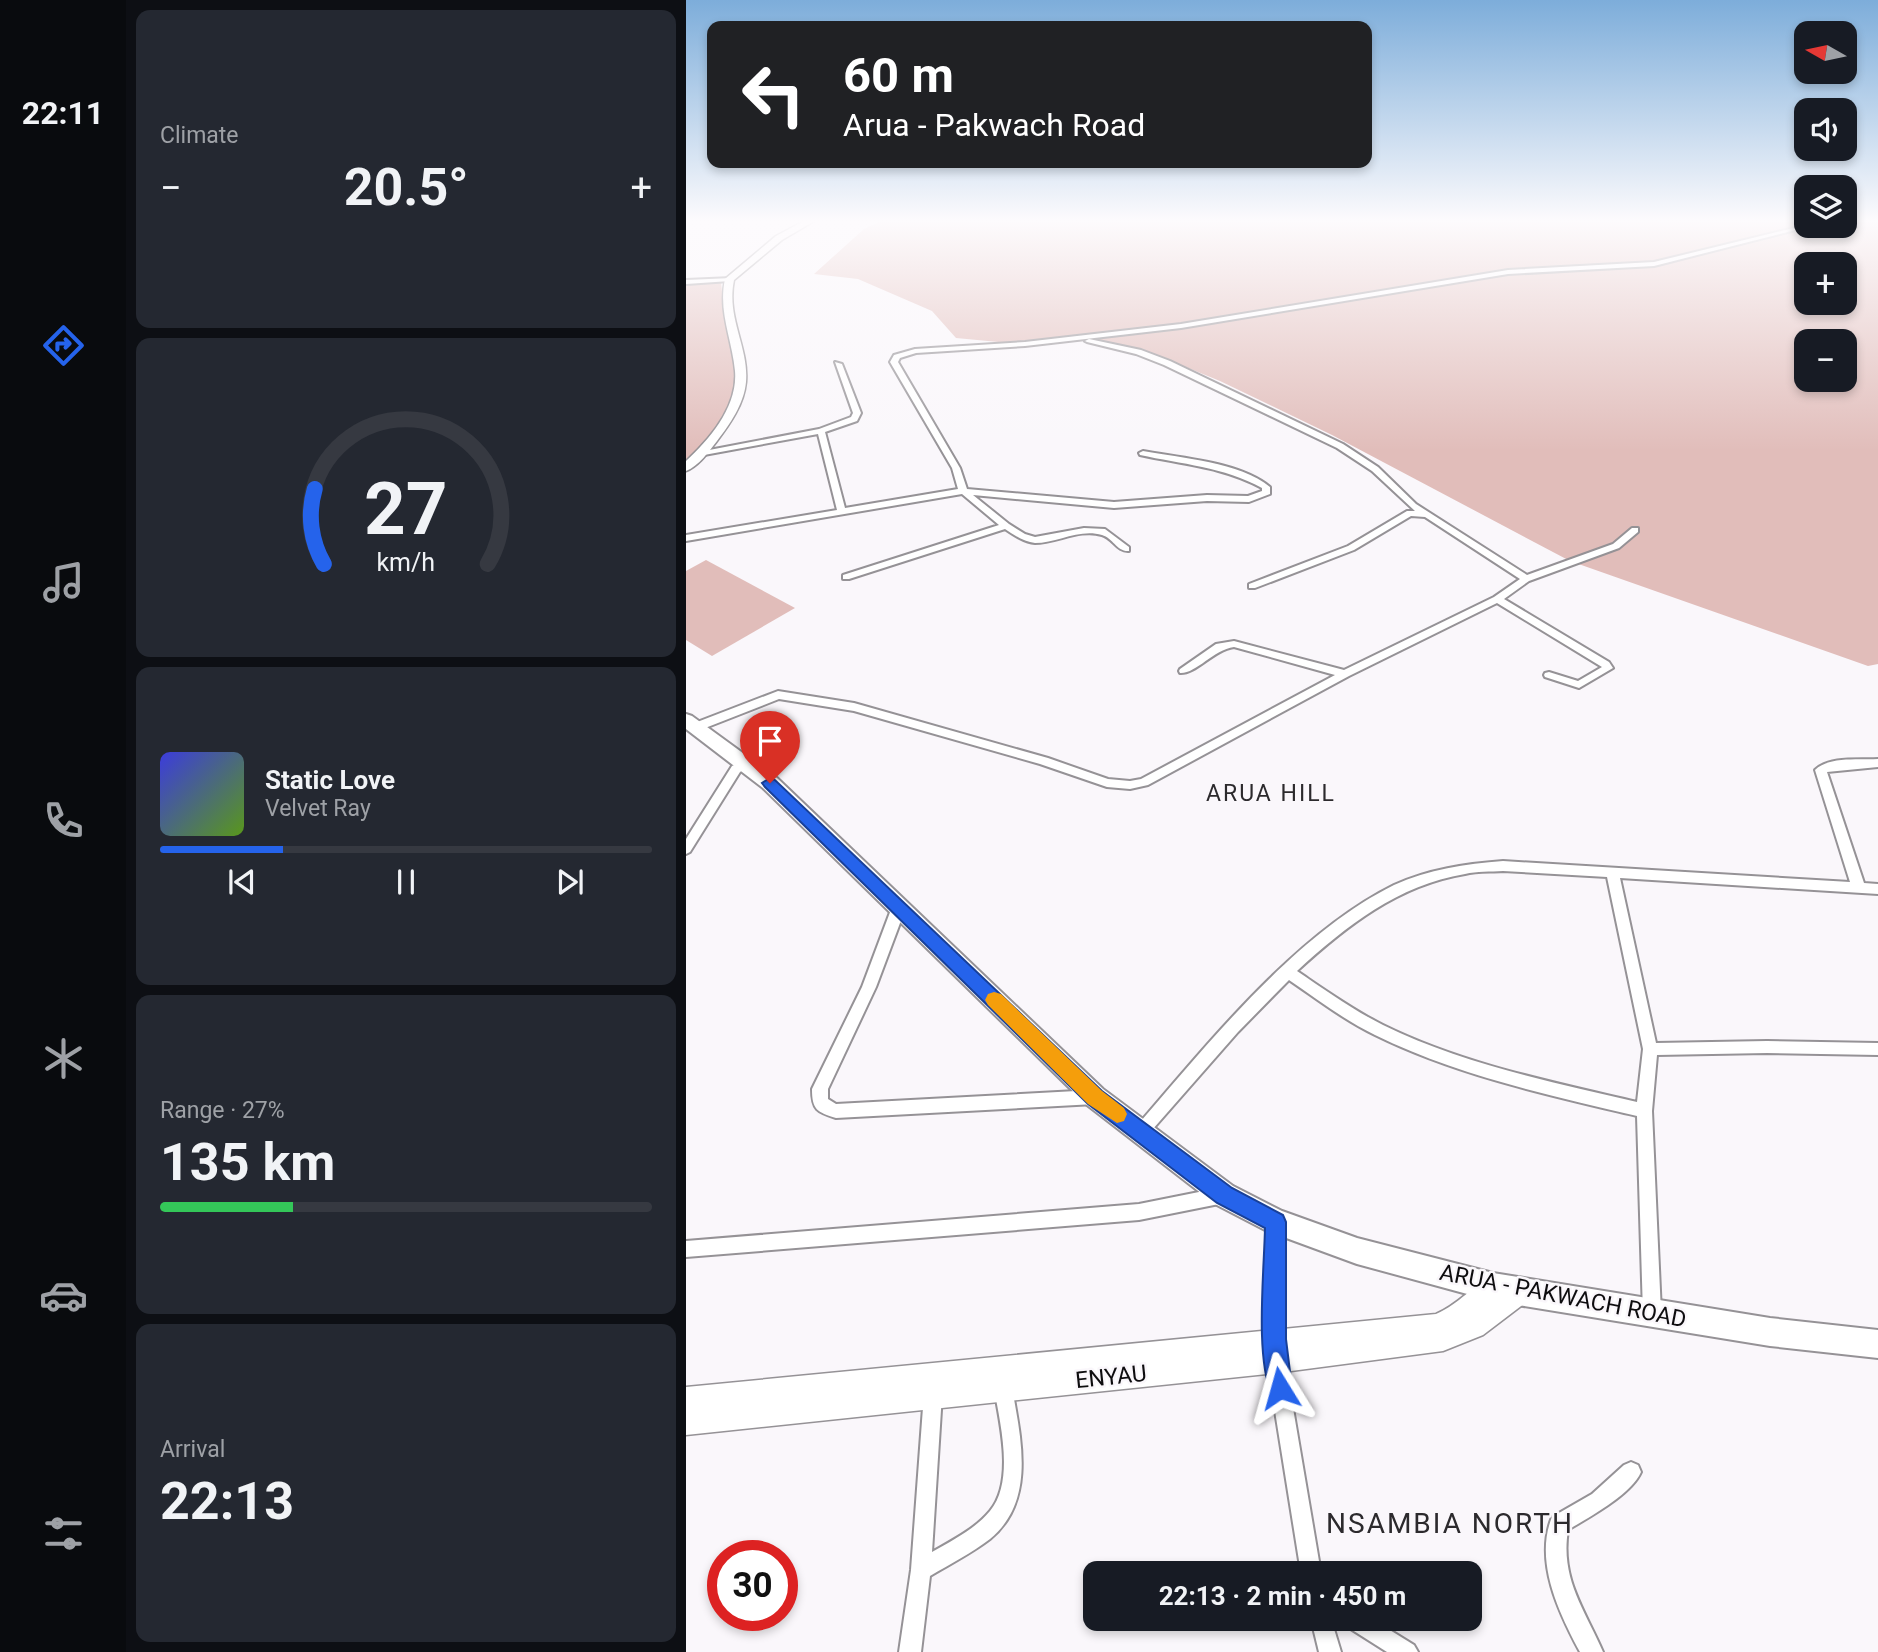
<!DOCTYPE html>
<meta charset="utf-8">
<style>
body{margin:0;font-family:Roboto,sans-serif;background:#242831;color:#f1f3f6;height:100vh;display:flex;flex-direction:column;font-size:26px;white-space:nowrap}
*{box-sizing:border-box;margin:0}
p{font-size:23px;color:#9ea1a6}
.icon{flex:none;width:38px;height:38px;fill:none;stroke:currentColor;stroke-width:2;stroke-linecap:round;stroke-linejoin:round}
.map{position:relative;flex:1;overflow:hidden}
.side{display:flex;flex-direction:column;gap:10px;padding:10px;background:#0d0f14;width:560px}
.side>*{flex:none}
.banner{position:absolute;left:21px;top:21px;width:665px;height:147px;border-radius:14px;box-shadow:0 4px 10px #0003;background:#202124;color:#fff;overflow:hidden}
.needle{width:46px;rotate:279deg}
.fabs{position:absolute;left:1108px;top:21px;display:grid;gap:14px}
.fabs a{display:grid;place-items:center;width:63px;height:63px;border-radius:14px;background:#171b24;box-shadow:0 4px 10px #0003;font-size:35px}
.speed{position:absolute;left:21px;top:1540px;display:flex;gap:14px;font-size:35px;font-weight:700;text-align:center}
.speed>*{display:grid;place-content:center;width:91px;height:91px;border-radius:50%;background:#171b24;box-shadow:0 4px 10px #0003;line-height:1}
.speed .limit{border:10px solid #d22;background:#fff;color:#111}
.pin{position:absolute;display:grid;place-items:center;width:60px;height:60px;color:#fff;margin:-72px -30px;border-radius:50% 50% 50% 0;rotate:-45deg;box-shadow:0 0 7px #0007}
.pin .icon{rotate:45deg}
.me{position:absolute;width:77px;margin:-38px;rotate:352deg;stroke-linejoin:round;filter:drop-shadow(0 0 5px #0008)}
.turn{display:flex;align-items:center;gap:24px;height:147px;padding:0 21px;font-size:32px}
.turn .icon{width:91px;height:91px;stroke-width:2.5}
.turn b{display:block;font-size:49px;line-height:60px}
.big{font-size:52px;font-weight:700;line-height:1.1}
.side .tile{flex:1;display:flex;flex-direction:column;justify-content:center;gap:10px;min-width:0;padding:0 24px;border-radius:14px;background:#242831}
.side .dial{align-items:center;gap:0}
.dial svg{height:182px;overflow:visible;fill:none;stroke:#363941;stroke-width:7;stroke-linecap:round;text-anchor:middle}
.dial text{fill:#f1f3f6;stroke:none}
.song{display:flex;align-items:center;gap:21px}
.cover{width:84px;height:84px;border-radius:10px;background:linear-gradient(135deg,hsl(240 70% 55%),hsl(90 70% 35%))}
.played{height:7px;border-radius:4px;background:linear-gradient(90deg,#2563eb 25%,#363941 25%)}
.keys{display:flex;justify-content:space-around;direction:ltr}
.heat{display:flex;justify-content:space-between;align-items:center;font-size:38px;direction:ltr}
.charge{height:10px;border-radius:5px;background:linear-gradient(90deg,#34c759 27%,#363941 0)}
.trip{position:absolute;left:397px;top:1561px;width:399px;height:70px;border-radius:14px;background:#171b24;box-shadow:0 4px 10px #0003;font-weight:700;line-height:70px;text-align:center}
main{display:flex;flex:1;min-height:0}
.dock{display:flex;flex-direction:column;width:126px;justify-content:space-around;align-items:center;background:#090b0e;color:#9ea1a6}
.dock .icon{width:49px;height:49px}
.dock .on{color:#2563eb}
.dock b{font-size:32px;color:#f1f3f6}
.map>svg:first-child{display:block}
.green{fill:#e1bdba;fill-rule:evenodd}
.lines{fill:none;stroke-linecap:round;stroke-linejoin:round}
.minor-casing{stroke:#959296;stroke-width:4}
.tertiary-casing{stroke:#959296;stroke-width:3}
.secondary-casing{stroke:#959296;stroke-width:3}
.primary-casing{stroke:#959296;stroke-width:4}
.minor{fill:#fff;fill-rule:evenodd}
.tertiary{fill:#fff;fill-rule:evenodd}
.secondary{fill:#fff;fill-rule:evenodd}
.primary{fill:#fff;fill-rule:evenodd}
.route{fill:#2563eb;stroke:#184099;stroke-width:2}
.slow{fill:#f59e0b}
.labels{text-anchor:middle;dominant-baseline:central;stroke-width:5;stroke-linejoin:round;paint-order:stroke}
.quarter-label{font-size:23px;letter-spacing:2px;fill:#2c2a2d;stroke:#faf7fb}
.near-street-label{font-size:23px;fill:#0e0d0f;stroke:#faf7fb}
.near-quarter-label{font-size:28px;letter-spacing:2px;fill:#2c2a2d;stroke:#faf7fb}
</style>
<main>
<nav class="dock">
<b>22:11</b>
<svg class="icon on" aria-label="directions" viewBox="0 0 24 24"><path d="M12 3l9 9-9 9-9-9zM9 14v-3h6M13 9l2 2-2 2"/></svg>
<svg class="icon" aria-label="music" viewBox="0 0 24 24"><path d="M9 18V5l10-2v13"/><circle cx="6" cy="18" r="3"/><circle cx="16" cy="16" r="3"/></svg>
<svg class="icon" aria-label="phone" viewBox="0 0 24 24"><path d="M5 4h4l2 5-3 2q2 4 5 5l2-3 5 2v4C11 20 4 13 5 4z"/></svg>
<svg class="icon" aria-label="climate" viewBox="0 0 24 24"><path d="M12 3v18M4 7l16 10M4 17L20 7"/></svg>
<svg class="icon" aria-label="car" viewBox="0 0 24 24"><path d="M5 17H2v-5l4-1 3-4h7l3 4 3 1v5h-3M9 17h6M6 11h13"/><circle cx="7" cy="17" r="2"/><circle cx="17" cy="17" r="2"/></svg>
<svg class="icon" aria-label="filters" viewBox="0 0 24 24"><path d="M4 7h16M4 17h16"/><circle cx="9" cy="7" r="2"/><circle cx="15" cy="17" r="2"/></svg>
</nav>
<section class="side">
<div class="tile"><p>Climate</p>
<div class="heat"><a>−</a><b class="big">20.5°</b><a>+</a></div>
</div>
<div class="tile dial"><svg viewBox="0 0 100 80">
<path d="M14 69A42 42 0 1 1 86 69"/>
<path d="M14 69A42 42 0 0 1 10 36" stroke="#2563eb"/>
<text x="50" y="56" font-size="32" font-weight="700">27</text>
<text x="50" y="72" font-size="11">km/h</text>
</svg></div>
<div class="tile">
<div class="song"><i class="cover"></i><div><b>Static Love</b><p>Velvet Ray</p></div></div>
<div class="played"></div>
<div class="keys"><svg class="icon" aria-label="previous" viewBox="0 0 24 24"><path d="M18 5L8 12l10 7zM5 5v14"/></svg><svg class="icon" aria-label="pause" viewBox="0 0 24 24"><path d="M8 5v14M16 5v14"/></svg><svg class="icon" aria-label="next" viewBox="0 0 24 24"><path d="M6 5l10 7-10 7zM19 5v14"/></svg></div>
</div>
<div class="tile"><p>Range · 27%</p><b class="big">135 km</b><div class="charge"></div></div>
<div class="tile"><p>Arrival</p><b class="big">22:13</b></div>
</section>
<div class="map">
<svg width="1192" height="1652" viewBox="0 0 1192 1652">
<rect width="100%" height="100%" fill="#faf7fb"/>
<g class="green">
<path d="M197 220H1120V226H1158L1159 220H1192V664L1182 666 884 561 646 435 534 381 458 350 379 336 323 343 270 338 246 311 172 279 128 274 178 229ZM1120 264H1158V303H1120ZM1120 341H1158V380H1120Z"/>
<path d="M35 282C37 298 37 316 41 331 44 344 53 358 54 372 55 404 23 444 0 463V284Z"/>
<path d="M20 560 109 608 26 656 0 640V571Z"/>
</g>
<g class="lines">
<defs>
<g id="minor">
<path d="M1120 225 1125 226 968 266 822 274 495 328 339 346 230 353 214 358 212 362 274 468 281 489 428 502 521 495 562 496 576 491V488C538 467 495 464 454 455L453 453 457 451C495 458 554 462 584 487V494L563 502 521 501 428 508 287 495 323 524 339 534 349 537 398 528 419 529 443 547V551C431 552 427 538 416 535 394 528 371 543 349 543 338 542 328 535 319 529L163 579H157V575L313 525 276 494 0 541V535L151 510 132 434 18 455 14 453 18 451 133 429 165 417 167 413 149 362 156 364 175 413 171 421 139 432 159 508 272 489 266 468 204 362 208 355 229 349 339 342 495 324 822 270 968 262Z"/>
<path d="M46 278V280L44 281 0 284V280Z"/>
<path d="M403 339 455 350 484 361 657 444 692 467 730 504 841 575 927 544 946 528H952V532L933 548 843 581 818 599 923 662 927 668 893 688 859 677 858 675 859 673 863 672 892 681 916 667 811 603 663 676 462 785 444 789 421 787 354 764 168 711 93 699 14 730H6L4 727 6 724 92 691 168 703 362 758 422 779 444 781 455 779 649 675 548 647C527 650 510 674 494 673L493 671 494 669 530 644 548 641 658 670 808 597 834 579 739 517 725 516 668 550 569 588H563V584L662 546 721 511H729L686 471 651 448 478 365 450 354 401 342 399 341Z"/>
<path d="M1192 759V767L1141 772 1178 883 1192 884V894L934 878 970 1043 1081 1041 1192 1043V1055L1081 1053 971 1055 966 1111 975 1313 972 1319 966 1322 960 1319 957 1313 951 1116C862 1095 770 1075 689 1035 658 1020 631 999 603 980L552 1032 459 1138 454 1140 449 1138 446 1133 449 1128C521 1045 609 934 708 885 743 869 779 864 817 861L1164 882 1129 770C1143 756 1173 760 1192 759ZM817 871 921 877 957 1049 951 1102C866 1082 776 1064 697 1025 667 1010 639 990 611 971 660 926 712 885 779 874 791 871 804 872 817 871Z"/>
<path d="M60 760 66 764 54 772 4 852 0 854V839L46 766Z"/>
<path d="M213 902 218 903 220 907 190 987 142 1089V1099L150 1104 409 1090 414 1092 417 1097 414 1102 409 1104 150 1118C131 1112 126 1110 126 1089L176 987 206 907 208 903Z"/>
<path d="M538 1187 544 1189 546 1195 544 1201 538 1203 453 1220 0 1257V1241L453 1204Z"/>
<path d="M590 1214 596 1216 598 1222 599 1361 635 1573H615L581 1361 582 1222 584 1216Z"/>
<path d="M317 1379 323 1382 326 1388C335 1439 350 1501 304 1539 286 1553 264 1564 244 1576L235 1652H213L225 1570 238 1394 241 1388 247 1385 253 1388 256 1394 246 1552C267 1540 289 1529 304 1511 329 1481 314 1423 308 1388L311 1382Z"/>
<path d="M945 1462 952 1465 955 1472C945 1495 903 1517 882 1530 874 1579 899 1610 917 1652H894C873 1613 848 1561 866 1517L906 1494 938 1465Z"/>
<path d="M625 1619H645L655 1652H633Z"/>
<path d="M657 1619H686L728 1645 732 1652H701L660 1626Z"/>
</g>
<path id="tertiary" d="M807 1276 815 1279 818 1287 815 1294 835 1281 843 1284 846 1292 843 1300 797 1335 757 1351 590 1373 0 1435V1411L40 1407 0 1411V1387L750 1314C774 1304 786 1285 807 1276Z"/>
<path id="secondary" d="M120 220H130L96 240 48 280C40 318 63 347 60 382 58 404 44 424 31 441 23 451 13 466 0 471V461C24 439 52 406 49 371 46 339 32 312 39 279L90 236Z"/>
<path id="primary" d="M0 714 6 716 91 778 417 1089 547 1186 596 1211 671 1238 807 1273 1084 1318 1192 1330V1358L1084 1346 807 1301 671 1264 581 1231 529 1204 401 1105 77 788 0 729Z"/>
</defs>
<use href="#minor" class="minor-casing"/>
<use href="#tertiary" class="tertiary-casing"/>
<use href="#secondary" class="secondary-casing"/>
<use href="#primary" class="primary-casing"/>
<use href="#minor" class="minor"/>
<use href="#tertiary" class="tertiary"/>
<use href="#secondary" class="secondary"/>
<use href="#primary" class="primary"/>
</g>
<linearGradient id="sky" x2="0" y2="1"><stop stop-color="#7dadda"/><stop offset="0.49" stop-color="#fdfbfd"/><stop offset="1" stop-color="#fdfbfd" stop-opacity="0"/></linearGradient>
<rect width="1192" height="451" fill="url(#sky)"/>
<path class="route" d="M84 778 89 780 416 1091 546 1188 597 1215 600 1222V1339L606 1388 603 1396 594 1400 586 1396C569 1356 578 1274 579 1228L531 1203 402 1104 79 787 76 783Z"/>
<path class="slow" d="M308 992 315 994 416 1091 438 1108 441 1114 438 1121 431 1123 402 1104 302 1005 299 1000 302 994Z"/>
<g class="labels">
<g class="quarter-label">
<text x="585" y="793">ARUA HILL</text>
</g>
<g class="near-street-label">
<text transform="translate(877 1296) rotate(11)">ARUA - PAKWACH ROAD</text>
<text transform="translate(425 1377) rotate(-6)">ENYAU</text>
</g>
<g class="near-quarter-label">
<text x="764" y="1523">NSAMBIA NORTH</text>
</g>
</g>
</svg>
<div class="fabs">
<a><svg class="needle" viewBox="-14 -14 28 28"><path d="M0-13l5 13h-10z" fill="#e53935"/><path d="M0 13l5-13h-10z" fill="#9ea1a6"/></svg></a>
<a><svg class="icon" aria-label="sound" viewBox="0 0 24 24"><path d="M4 9h4l5-4v14l-5-4H4zM17 9q2 3 0 6"/></svg></a>
<a><svg class="icon" aria-label="layers" viewBox="0 0 24 24"><path d="M12 4l9 5-9 5-9-5zM3 14l9 5 9-5"/></svg></a>
<a>+</a>
<a>−</a>
</div>
<div class="speed"><div class="limit">30</div></div>
<div class="pin" style="left:84px;top:783px;background:#d93025"><svg class="icon" aria-label="arrive" viewBox="0 0 24 24"><path d="M6 21V4h12l-3 4 3 4H6"/></svg></div>
<svg class="me" style="left:594px;top:1388px" viewBox="-20 -20 40 40"><path d="M0-17L14 15 0 8-14 15z" fill="#2563eb" stroke="#fff" stroke-width="4"/></svg>
<div class="trip">22:13 · 2 min · 450 m</div>
<div class="banner">
<div class="turn"><svg class="icon" aria-label="left" viewBox="0 0 24 24"><path d="M17 20v-9H6M10 6l-5 5 5 5"/></svg><div><b>60 m</b>Arua - Pakwach Road</div></div>
</div>
</div>
</main>
